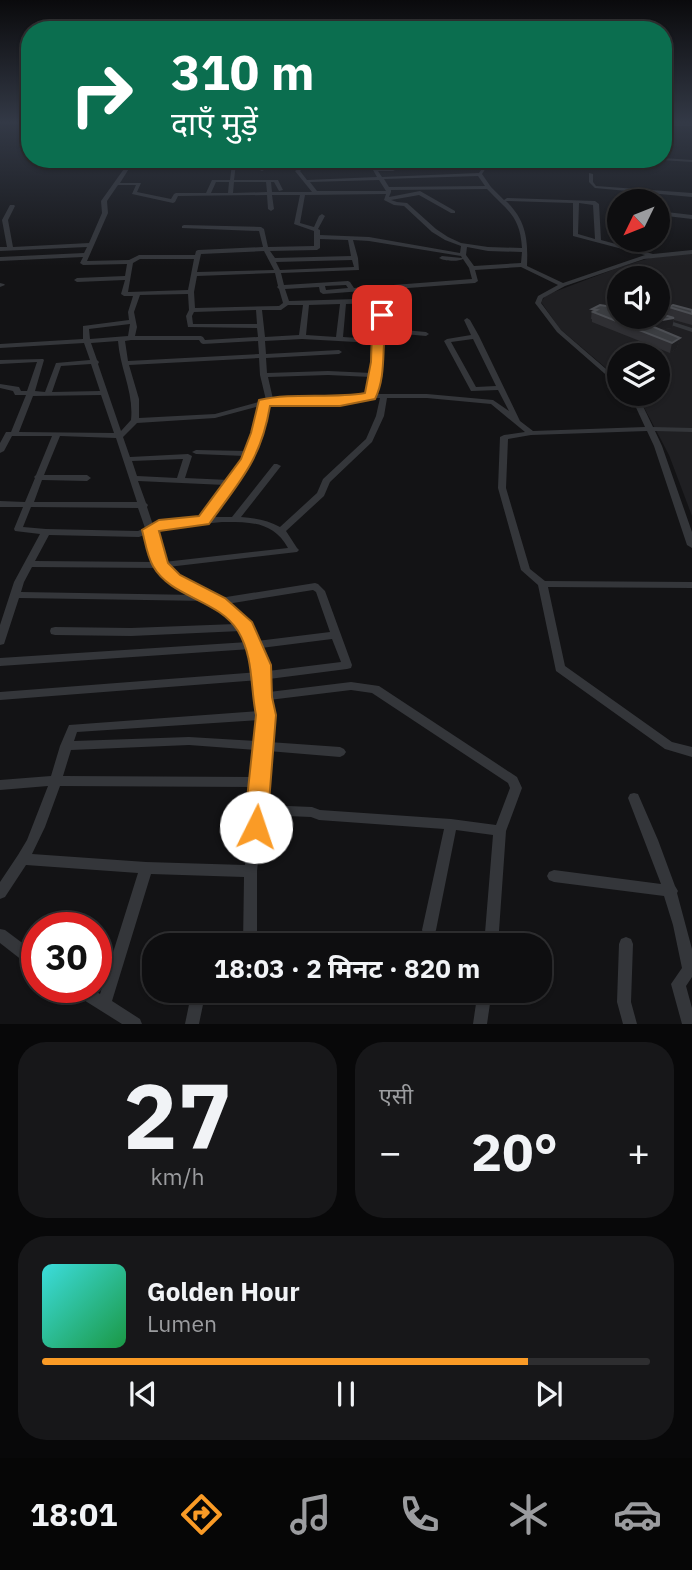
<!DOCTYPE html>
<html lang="hi">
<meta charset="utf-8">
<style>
body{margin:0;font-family:"IBM Plex Sans","Noto Sans Devanagari",sans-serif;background:#171719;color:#f1f3f6;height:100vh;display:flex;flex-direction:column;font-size:26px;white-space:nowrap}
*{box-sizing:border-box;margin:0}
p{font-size:23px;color:#9b9c9f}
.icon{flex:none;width:38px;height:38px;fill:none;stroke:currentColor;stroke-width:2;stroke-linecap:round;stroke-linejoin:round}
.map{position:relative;height:1024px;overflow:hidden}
.drawer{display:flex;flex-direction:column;gap:18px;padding:18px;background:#080809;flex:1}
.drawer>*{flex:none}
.hud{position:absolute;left:21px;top:21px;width:651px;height:147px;border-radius:28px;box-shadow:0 2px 5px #0004,0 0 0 2px #2e2e30;background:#0b6e4f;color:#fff;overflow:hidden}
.needle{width:46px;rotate:227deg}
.controls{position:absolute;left:607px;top:189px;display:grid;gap:14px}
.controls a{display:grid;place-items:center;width:63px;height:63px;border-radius:50%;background:#0e0e10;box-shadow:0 2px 5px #0004,0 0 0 2px #2e2e30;font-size:35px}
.speed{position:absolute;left:21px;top:912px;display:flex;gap:14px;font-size:35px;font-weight:700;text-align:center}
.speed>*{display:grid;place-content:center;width:91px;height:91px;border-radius:50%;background:#0e0e10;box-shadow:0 2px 5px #0004,0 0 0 2px #2e2e30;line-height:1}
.speed .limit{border:10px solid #d22;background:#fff;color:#111}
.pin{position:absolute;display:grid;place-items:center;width:60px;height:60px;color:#fff;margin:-30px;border-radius:14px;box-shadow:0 4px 10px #0006}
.me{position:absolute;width:77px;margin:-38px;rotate:4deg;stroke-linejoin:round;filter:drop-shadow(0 0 5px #0008)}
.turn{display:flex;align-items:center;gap:24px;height:147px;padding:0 35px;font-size:32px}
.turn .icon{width:91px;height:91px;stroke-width:2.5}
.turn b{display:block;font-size:49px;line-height:60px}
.big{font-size:52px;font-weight:700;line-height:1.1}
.drawer .card{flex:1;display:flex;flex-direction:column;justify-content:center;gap:10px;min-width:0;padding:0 24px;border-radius:28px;background:#171719}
.drawer .dial{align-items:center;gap:0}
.dial b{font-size:91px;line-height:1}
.song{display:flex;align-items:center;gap:21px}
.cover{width:84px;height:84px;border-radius:10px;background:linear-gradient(135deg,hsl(180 70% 55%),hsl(140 70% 35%))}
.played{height:7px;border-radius:4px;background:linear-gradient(90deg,#fa9b26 80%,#2e2e30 80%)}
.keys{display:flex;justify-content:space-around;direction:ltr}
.heat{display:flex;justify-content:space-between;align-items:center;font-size:38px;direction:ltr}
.drawer .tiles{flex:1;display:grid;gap:18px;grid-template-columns:1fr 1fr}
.card:last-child{grid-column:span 2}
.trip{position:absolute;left:142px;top:933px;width:410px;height:70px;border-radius:28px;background:#0e0e10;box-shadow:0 2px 5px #0004,0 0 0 2px #2e2e30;font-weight:700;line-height:70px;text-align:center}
.menu{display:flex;height:112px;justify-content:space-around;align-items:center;background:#060606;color:#9b9c9f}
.menu .icon{width:49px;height:49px}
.menu .on{color:#fa9b26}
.menu b{font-size:32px;color:#f1f3f6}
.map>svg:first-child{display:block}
.built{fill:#1f1f22;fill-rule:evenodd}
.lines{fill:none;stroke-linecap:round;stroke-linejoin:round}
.minor{fill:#34363a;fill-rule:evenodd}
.wall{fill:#2f2f33}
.shaded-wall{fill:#1e1e21}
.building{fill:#3b3d41;stroke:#4c4e53;stroke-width:2}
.route{fill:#fa9b26;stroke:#a26519;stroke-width:2}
</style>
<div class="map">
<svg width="692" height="1024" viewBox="0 0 692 1024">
<rect width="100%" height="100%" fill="#131315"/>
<path class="built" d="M692 253V516L669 455 637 394H658V355H620L619 379 560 329 541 302 546 295 620 267 650 258ZM620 278H658V317H620Z"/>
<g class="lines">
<g class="minor">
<rect x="663" y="124" width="29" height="2"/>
<path d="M663 158 692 160V162L661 160Z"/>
<path d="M131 159H135L120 183H141L137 192 171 199 174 194 176 193H206L212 180H230L232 164 234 163 236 164 234 180H278L283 190 279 191 274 182H271L272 192H312L295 171 307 162 302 159H309L328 167 372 168 371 159H375L377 168 393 169 395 170 393 171H378L382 177 479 173 488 159H492L482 174 491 187 504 200 507 198 595 201 599 204 601 240 653 254 692 250V254L644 259 565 286 543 298 541 303 561 330 620 381V387L557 332 535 303 538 296 558 285 521 267 475 270 478 281 475 283 395 289 397 300 394 302 386 303 384 313H405L408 315 405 317H384L382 328 426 332 429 334 426 336 382 332 380 341 381 362 375 394H427L493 400 509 411 498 390 471 391 444 341 447 339 471 335 464 320 467 318 470 320 479 336 520 421 533 431 645 427 633 401 626 394H634L640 400 653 427 692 428V432L655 431 662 446 692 532V548L687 545 654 446 647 431 531 435 508 439 506 488 530 569 545 581 692 582V588L548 587 565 666 672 742 692 747V757L665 749 556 671 538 585 521 570 498 488 500 437 504 435 525 432 491 404 427 398H387L384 416 372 442 330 482 324 496 286 531 297 548 299 550 297 552 168 567 183 578 220 598 315 583 318 584 325 591 352 665 351 668 347 669 269 679V692L351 682 379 686 517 777 522 788 506 831 498 945H484L493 835 456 830 436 930 434 935 429 936 424 935 422 930 444 829 319 820 311 817 263 815 257 871V945H243L244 877 151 874 112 1001 140 1019 142 1024H122L71 992 69 987H89L100 994 138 873 26 865 5 897 0 899V882L18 855 27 840 48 786 0 790V780L51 776 60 746 69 725 260 711 258 700 257 697 258 694V680L0 700V692L258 672 251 649 0 666V658L248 642 241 631 131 636 55 635 51 634 50 631 51 628 55 627 131 628 236 624 220 608 209 601 19 598 5 641 4 644 0 645V625L14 582 40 534 15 531 14 529 23 507H0V501L25 502 35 478 34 477 36 475 52 436H12L4 451 0 453V443L6 432H11L26 395H15L13 391 0 388V384L19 387 21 391H27L37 362 0 364V360L43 359 44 360 35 391 45 392 56 363 90 360 84 343 0 348V344L83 339V326L129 320 128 312 133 296H124L121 294 125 280 77 282 74 280 77 278 125 276 127 264 83 265 80 263 83 257 0 261V257L84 253 87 247 0 251V247H7L2 220 10 205H14L15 206 8 220 13 247 89 243 102 213 101 201ZM309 163 327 169 373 170 377 177 307 180 300 171ZM478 176 485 186 389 187 384 179ZM379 180 386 191H317L310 182ZM216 182H229L228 193H211ZM234 182H266L267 192 233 193ZM118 185H136L132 194 173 203 175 202 178 196 267 195 268 209 271 211 274 209 272 195H300L294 224 314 231V246L268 247 264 229 261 227 184 225 182 226V228L259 231 263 247 198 250 196 251 195 255H139L129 260 87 261 108 213 107 201ZM487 189C508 211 520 216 522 248L488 247 461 243 448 237 436 229 407 203 397 202 391 200 419 195 451 213H455V211L420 191 389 197 391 192V190ZM386 194 384 200 394 205 404 206 432 232 445 240 461 246 460 253 369 237 320 235V230L318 229 325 216 322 214 319 216 314 227 300 223 305 195ZM506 201 573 203V236L645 255 563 283 527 266C528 241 527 221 506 201ZM579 203 593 205 595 239 578 234ZM320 239 348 240 351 256 275 258 270 251 317 250 320 248ZM353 240 369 241 461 256 462 258 442 256 439 258C444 261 458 262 463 259L469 268 472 279 354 288 350 282 348 281 284 285 281 273 359 270 358 258ZM467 247 488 251 522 252 521 263 474 266 466 255ZM264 251 274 270 197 272 201 254ZM140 259H194L188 290 128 292 133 263ZM352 260 354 267 280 270 276 262ZM275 273 278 286 277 287 279 289 283 303 279 306 195 308 194 292 197 276ZM346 285 348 288 326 290 325 286ZM319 287 320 292 323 294 389 289 391 298 289 301 285 289ZM188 294 189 310 186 316 188 327 257 328 258 337 205 340 203 337 201 336H135L137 327 134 312 140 295ZM380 303 374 339 343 337 346 304ZM340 304 336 337 306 335 309 305ZM288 305H303L299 335 265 337 262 310H281ZM256 310 257 324H193L192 316 194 312ZM130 324 128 336 90 339 89 329ZM302 339 374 343 375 362 372 373 328 371 267 373 266 358 339 354 342 352 339 350 266 354 265 341ZM473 339 496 386 476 387 451 342ZM131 340H199L201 343 203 344 258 341 259 354 128 361 125 341ZM118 341C120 369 134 392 131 420L121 431 98 364 99 362 97 360 91 343ZM259 358 260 375 266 400 215 414 139 418V399L129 365ZM91 364 100 391 52 392 61 366ZM328 375 371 377 368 394 340 400 273 399 268 377ZM101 395 114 433 19 432 33 396ZM371 398H380L376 416 366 439 323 479 317 493 280 527C268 520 255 518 241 517L281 466 277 464H274L232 517H211L252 459 263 433 267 404H340ZM260 406 255 433 247 451 196 450 192 452 196 454 245 456 229 480 185 478 192 456 188 454 130 457 123 437 137 423 215 418ZM60 436 116 438 137 502H34L42 480 87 481 91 478 87 475H44ZM183 459 177 478 137 476 132 461ZM138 481 225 485 202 518 159 522 153 525 147 507 148 505 146 503ZM31 507 138 508 145 528 138 531 46 529 23 527ZM222 522C249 522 273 521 288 548L164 562 154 530 161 528ZM147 534 154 562 35 561 49 535 139 537ZM32 567 158 568 176 583 197 595 21 592 24 582ZM313 590 316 592 330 632 257 641 249 625 227 604ZM332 639 341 662 268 671 261 648ZM351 690 372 693 508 783 510 788 496 825 451 819 320 810 312 807 263 805 268 751 340 757 344 755 346 752 344 749 340 747 269 742 272 715 269 700ZM260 720 258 741 189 737 74 741 77 732ZM189 745 257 750 254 777 63 776 71 750ZM60 786 253 787 245 865 146 862 32 854 45 827Z"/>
<path d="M262 159H266L264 170 262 171 260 170Z"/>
<path d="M589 173 593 174V182L596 186 692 193V197L595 188 589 182Z"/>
<path d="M658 211 692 215V219L658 215Z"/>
<path d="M0 283 4 284 5 285 0 287Z"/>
<path d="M664 319 692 328V332L662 322 661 321Z"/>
<path d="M634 793 638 794 658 840 675 886 678 891 677 893 692 949V977L686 986 692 1008V1024H682L671 984 682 968 673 925 664 896 554 882 549 880 547 876 549 872 554 870 661 884 628 798 630 794Z"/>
<path d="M0 929 5 930 37 954V970L32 968 0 943Z"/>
<path d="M626 937 631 939 633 944 631 1002 637 1024H623L617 1002 619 944 621 939Z"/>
<path d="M192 990H206L199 1024H185Z"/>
<path d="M478 990H492L487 1024H473Z"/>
</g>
</g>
<path class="wall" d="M669 307 692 310V325L674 320 672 328 661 330 680 338 677 348 670 353 592 322V319H591L592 309 667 316Z"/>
<g class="shaded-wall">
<path d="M674 318 672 328 646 332 644 323Z"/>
<path d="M680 338 677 348 670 353 672 343Z"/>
</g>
<g class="building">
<path d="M618 299H620V317H658V313L674 318 644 323 680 338 672 343 593 312 597 310 592 309 600 305 613 307Z"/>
<path d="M673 305 692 310V314L669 307Z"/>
</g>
<linearGradient id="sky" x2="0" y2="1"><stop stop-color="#0a0a0c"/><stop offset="0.46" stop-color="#333946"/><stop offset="1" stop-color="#333946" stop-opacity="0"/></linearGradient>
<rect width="692" height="266" fill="url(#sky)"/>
<path class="route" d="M378 312 388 315C380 342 388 373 375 399L340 406H270C261 460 240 481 209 524L159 531 168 563 180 575 225 598 252 622 271 665 272 697 276 715 267 827 264 834 256 837 247 834 244 827 256 715C250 686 254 658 238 631 218 599 171 598 153 566 147 556 145 541 142 530L159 520 199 516 241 459 251 433 259 400C294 392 330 399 365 393L371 362 372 330Z"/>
</svg>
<div class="controls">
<a><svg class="needle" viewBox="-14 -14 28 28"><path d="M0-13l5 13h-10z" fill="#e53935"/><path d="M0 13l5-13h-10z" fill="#9b9c9f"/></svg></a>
<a><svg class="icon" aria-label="sound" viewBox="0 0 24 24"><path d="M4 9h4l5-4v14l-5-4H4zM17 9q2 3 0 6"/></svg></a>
<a><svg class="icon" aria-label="layers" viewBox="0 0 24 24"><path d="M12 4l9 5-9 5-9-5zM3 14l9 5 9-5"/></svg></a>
</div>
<div class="speed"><div class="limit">30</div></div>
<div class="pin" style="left:382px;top:315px;background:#d93025"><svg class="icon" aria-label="arrive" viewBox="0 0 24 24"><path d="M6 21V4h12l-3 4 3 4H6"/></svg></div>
<svg class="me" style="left:256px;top:827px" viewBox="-20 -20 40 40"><circle r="19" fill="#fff"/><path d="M0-13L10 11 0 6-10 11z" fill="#fa9b26"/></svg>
<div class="trip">18:03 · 2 मिनट · 820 m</div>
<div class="hud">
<div class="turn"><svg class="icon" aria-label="right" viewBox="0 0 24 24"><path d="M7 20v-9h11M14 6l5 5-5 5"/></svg><div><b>310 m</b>दाएँ मुड़ें</div></div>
</div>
</div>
<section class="drawer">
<div class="tiles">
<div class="card dial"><b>27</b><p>km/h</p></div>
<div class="card"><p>एसी</p>
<div class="heat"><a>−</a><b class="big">20°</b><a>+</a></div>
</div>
<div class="card">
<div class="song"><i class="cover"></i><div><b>Golden Hour</b><p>Lumen</p></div></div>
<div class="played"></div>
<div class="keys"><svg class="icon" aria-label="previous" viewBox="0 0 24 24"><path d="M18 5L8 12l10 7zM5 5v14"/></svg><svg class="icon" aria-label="pause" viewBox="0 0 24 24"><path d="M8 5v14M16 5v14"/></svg><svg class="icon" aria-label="next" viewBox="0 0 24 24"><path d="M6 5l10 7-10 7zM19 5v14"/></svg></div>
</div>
</div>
</section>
<nav class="menu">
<b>18:01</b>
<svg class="icon on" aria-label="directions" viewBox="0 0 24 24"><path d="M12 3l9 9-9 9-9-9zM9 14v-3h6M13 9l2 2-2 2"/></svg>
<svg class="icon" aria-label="music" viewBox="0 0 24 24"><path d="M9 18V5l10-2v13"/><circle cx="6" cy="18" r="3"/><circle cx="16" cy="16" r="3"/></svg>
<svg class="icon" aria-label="phone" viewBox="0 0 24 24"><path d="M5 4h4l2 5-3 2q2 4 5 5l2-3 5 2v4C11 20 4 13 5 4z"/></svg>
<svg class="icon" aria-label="climate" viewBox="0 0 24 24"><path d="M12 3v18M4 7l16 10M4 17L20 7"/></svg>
<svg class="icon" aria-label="car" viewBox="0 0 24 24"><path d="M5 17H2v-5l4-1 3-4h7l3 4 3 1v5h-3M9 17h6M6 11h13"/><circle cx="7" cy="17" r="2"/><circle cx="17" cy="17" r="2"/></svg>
</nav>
